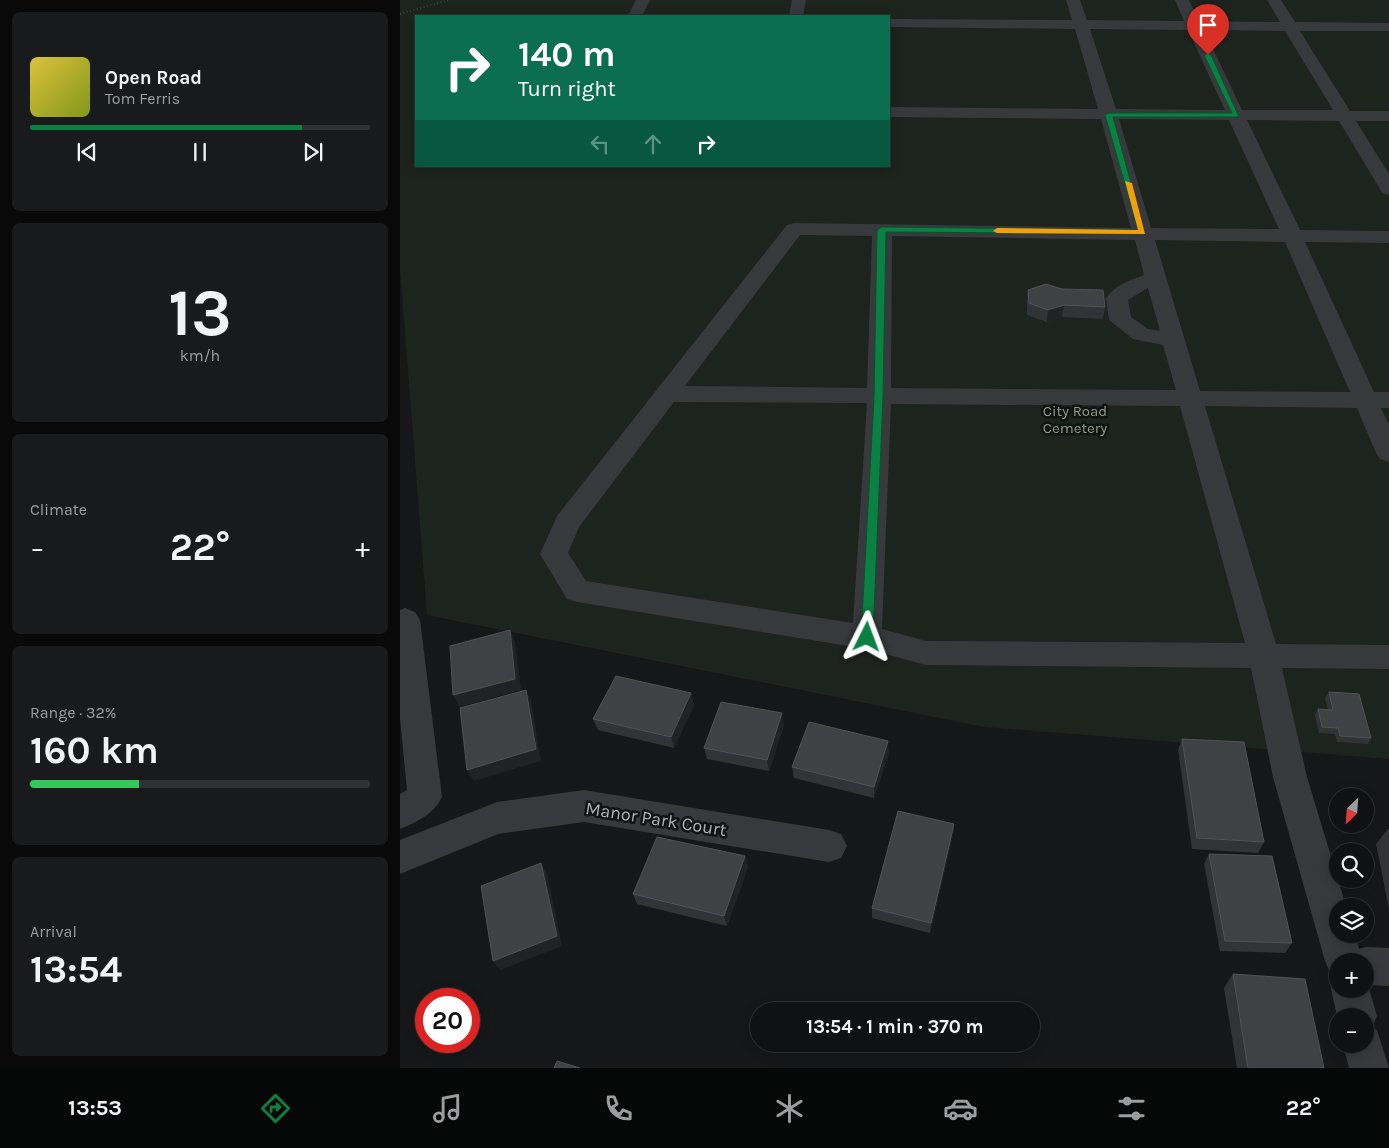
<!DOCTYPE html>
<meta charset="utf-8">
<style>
body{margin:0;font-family:Karla,sans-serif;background:#191a1b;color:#f1f3f6;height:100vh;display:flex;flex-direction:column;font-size:19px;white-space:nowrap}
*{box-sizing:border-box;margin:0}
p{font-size:16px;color:#9c9d9f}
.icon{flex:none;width:28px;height:28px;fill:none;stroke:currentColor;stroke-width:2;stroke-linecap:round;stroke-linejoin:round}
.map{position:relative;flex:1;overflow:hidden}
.drawer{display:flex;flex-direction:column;gap:12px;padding:12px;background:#09090a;width:400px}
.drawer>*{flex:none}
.guide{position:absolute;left:15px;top:15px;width:475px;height:152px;border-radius:0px;box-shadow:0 2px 12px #0003,0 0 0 1px #303132;background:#0b6e4f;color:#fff;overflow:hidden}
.needle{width:32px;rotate:205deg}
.controls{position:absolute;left:929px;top:788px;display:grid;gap:10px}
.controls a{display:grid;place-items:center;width:45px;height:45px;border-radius:50%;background:#101112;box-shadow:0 2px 12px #0003,0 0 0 1px #303132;font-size:25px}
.speed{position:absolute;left:15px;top:988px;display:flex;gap:10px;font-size:25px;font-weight:700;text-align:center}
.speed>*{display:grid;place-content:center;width:65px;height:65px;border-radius:50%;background:#101112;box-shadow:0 2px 12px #0003,0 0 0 1px #303132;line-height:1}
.speed .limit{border:8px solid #d22;background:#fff;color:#111}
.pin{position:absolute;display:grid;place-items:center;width:42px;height:42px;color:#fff;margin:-51px -21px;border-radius:50% 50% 50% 0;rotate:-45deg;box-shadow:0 0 5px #0007}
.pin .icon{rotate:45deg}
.me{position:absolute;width:55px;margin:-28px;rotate:3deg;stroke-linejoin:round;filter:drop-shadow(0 0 4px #0008)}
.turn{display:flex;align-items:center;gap:18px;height:105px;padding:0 20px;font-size:22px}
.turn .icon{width:65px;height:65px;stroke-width:2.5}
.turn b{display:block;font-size:35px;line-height:42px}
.lanes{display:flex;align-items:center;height:48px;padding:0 20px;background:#0003;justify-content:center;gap:25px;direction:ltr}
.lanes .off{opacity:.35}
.big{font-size:38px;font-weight:700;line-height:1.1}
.drawer .widget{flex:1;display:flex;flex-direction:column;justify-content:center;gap:8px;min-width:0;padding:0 18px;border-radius:8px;background:#191a1b}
.drawer .dial{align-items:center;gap:0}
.dial b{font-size:65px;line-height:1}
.song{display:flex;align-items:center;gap:15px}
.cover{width:60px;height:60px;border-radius:8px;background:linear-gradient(135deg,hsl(50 70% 55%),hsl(70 70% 35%))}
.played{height:5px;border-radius:2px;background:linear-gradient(90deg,#0b8043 80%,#303132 80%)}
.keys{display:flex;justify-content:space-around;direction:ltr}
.heat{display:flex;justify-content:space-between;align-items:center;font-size:28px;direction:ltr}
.charge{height:8px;border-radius:4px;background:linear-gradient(90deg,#34c759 32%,#303132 0)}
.trip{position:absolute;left:350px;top:1002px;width:290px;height:50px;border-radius:25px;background:#101112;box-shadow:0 2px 12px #0003,0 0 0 1px #303132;font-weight:700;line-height:50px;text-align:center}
.menu{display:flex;height:80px;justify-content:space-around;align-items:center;background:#060707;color:#9c9d9f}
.menu .icon{width:35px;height:35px}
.menu .on{color:#0b8043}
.menu b{font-size:22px;color:#f1f3f6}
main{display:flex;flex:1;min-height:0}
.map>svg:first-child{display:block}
.green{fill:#1d231d;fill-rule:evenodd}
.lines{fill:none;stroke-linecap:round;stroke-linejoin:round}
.path{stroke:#3e4144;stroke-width:2;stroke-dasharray:1 2.5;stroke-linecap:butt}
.minor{fill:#38393d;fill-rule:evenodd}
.wall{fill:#323336}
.shaded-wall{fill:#212224}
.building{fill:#3f4144;stroke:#4f5256}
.route{fill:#0b8043;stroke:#07532c}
.slow{fill:#f59e0b}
.labels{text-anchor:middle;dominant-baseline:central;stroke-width:5;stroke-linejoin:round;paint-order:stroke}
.park-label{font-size:15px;fill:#85a181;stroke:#111213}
.near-street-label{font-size:18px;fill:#a9b0b7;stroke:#111213}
</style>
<main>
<section class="drawer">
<div class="widget">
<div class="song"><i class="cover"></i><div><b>Open Road</b><p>Tom Ferris</p></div></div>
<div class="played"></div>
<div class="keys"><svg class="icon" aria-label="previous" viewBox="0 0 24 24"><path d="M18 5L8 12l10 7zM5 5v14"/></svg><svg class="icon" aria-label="pause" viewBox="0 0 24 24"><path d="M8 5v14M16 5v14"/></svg><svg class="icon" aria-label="next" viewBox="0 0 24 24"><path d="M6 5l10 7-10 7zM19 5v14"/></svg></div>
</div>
<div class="widget dial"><b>13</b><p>km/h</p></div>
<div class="widget"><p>Climate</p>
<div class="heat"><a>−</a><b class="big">22°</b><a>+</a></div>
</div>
<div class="widget"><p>Range · 32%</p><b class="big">160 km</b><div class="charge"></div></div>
<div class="widget"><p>Arrival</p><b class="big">13:54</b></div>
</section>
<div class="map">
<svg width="989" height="1068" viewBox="0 0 989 1068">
<rect width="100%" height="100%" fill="#161718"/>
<path class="green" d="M0 0H989V759L584 727 27 615 0 270ZM16 16H489V166H16Z"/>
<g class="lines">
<path class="path" d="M0 14 49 0"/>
<g class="minor">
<path d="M236 0H250L242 16H228Z"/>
<path d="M392 0H406L403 16H389Z"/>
<path d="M666 0H680L687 20 784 21 775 0H789L799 21 880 22 867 0H881L895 22 989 23V31H900L950 111H989V121H956L989 174V195L982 193 980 189 939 121 847 120 900 230 989 231V243L905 242 974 392H989V408H981L989 425V462L980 459 976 453 957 408 805 406 876 644 989 645V669L882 668 907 777 946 906H938V934H955L959 949 965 947 989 948V986L968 985 977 1016 972 1028 977 1030 989 1068H949L943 1044H965V1016H937L931 989 936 977 931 974 925 961 873 777 851 668 526 665 467 649 177 602 167 599 140 554 157 516 387 225 394 223 731 228 701 119 489 117V107L698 109 675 29 489 27V19L672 20ZM690 29 788 30 825 110 716 109ZM804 30 885 31 933 110H842ZM719 119 829 120 879 229 751 228ZM400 235 472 236 467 388 285 386ZM492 236 735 240 744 275C730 280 715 285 706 298L709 320 733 339 763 345 776 390 491 388ZM755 240 885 242 950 392 800 391ZM748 288 760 331 748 329 731 317 728 300ZM274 402 467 403 453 623 186 581 168 553 179 527ZM491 404 780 406 845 643 526 641 482 629ZM938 961H965V989H938Z"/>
<path d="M5 608 15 612 20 620 42 797C34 814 17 822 0 829V794L7 790 0 718V610Z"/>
<path d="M184 790 429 830 441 834 447 846 441 858 429 862 184 822 98 834 0 874V840L97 802Z"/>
</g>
</g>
<g class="wall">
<path d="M628 290 705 307 703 319 662 317 647 322 627 315V302Z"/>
<path d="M929 692 971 738 968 744 937 742 935 734 919 733 915 715 918 709 928 710 925 698Z"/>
<path d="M291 693 294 705 274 748 198 730 193 719Z"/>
<path d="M384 725 369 771 307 759 304 748Z"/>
<path d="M782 739 864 842 858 853 792 849 778 750Z"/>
<path d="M489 753 474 798 394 778 392 767Z"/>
<path d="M554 824 553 835 530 933 472 918V908Z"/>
<path d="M988 829H989V909L976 844Z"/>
<path d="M809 854 892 943 885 953 820 951 804 864Z"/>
<path d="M345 856 348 867 327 926 237 904 233 894Z"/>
<path d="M833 974 924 1068H837L824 988Z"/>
</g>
<g class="shaded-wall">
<path d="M664 305 662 317 647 322 648 310Z"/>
<path d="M110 630 115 642 121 690 60 707 53 695Z"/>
<path d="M126 690 131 701 141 761 74 781 67 770Z"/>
<path d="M291 693 294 705 274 748 271 737Z"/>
<path d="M382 713 384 725 369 771 367 760Z"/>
<path d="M488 741 489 753 474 798V787Z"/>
<path d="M554 824 553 835 530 933 531 923Z"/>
<path d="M345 856 348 867 327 926 324 916Z"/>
<path d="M141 863 147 873 162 946 100 970 93 961Z"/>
</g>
<g class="building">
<path d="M646 284 662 289 703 290 705 307 664 305 648 310 629 303 628 290Z"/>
<path d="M110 630 115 679 53 695 50 646Z"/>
<path d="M216 676 291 693 271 737 193 719Z"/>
<path d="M126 690 136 749 67 770 60 708Z"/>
<path d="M929 692 959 694 971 738 940 736 938 728 922 727 918 709 933 710Z"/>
<path d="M321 702 382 713 367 760 304 748Z"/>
<path d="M409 722 488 741 474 787 392 767Z"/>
<path d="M782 739 844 742 864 842 797 838Z"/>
<path d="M498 811 554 824 531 923 472 908Z"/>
<path d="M257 837 345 856 324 916 233 894Z"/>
<path d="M809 854 872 856 892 943 825 941Z"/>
<path d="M141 863 157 936 93 961 81 886Z"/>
<path d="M833 974 905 979 924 1068H848Z"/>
<path d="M157 1061 180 1068H154Z"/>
</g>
<path class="route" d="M808 53 811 55 839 117H713L745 234 486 232 483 397 473 637 467 642 462 641 461 637 474 397 477 230 482 227 738 230 705 115 709 113H832L804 55Z"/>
<path class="slow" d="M725 181 732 183 745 234 597 233 593 231 597 228 738 230Z"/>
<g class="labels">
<g class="park-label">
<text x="675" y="411">City Road<tspan x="675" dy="17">Cemetery</tspan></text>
</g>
<g class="near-street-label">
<text transform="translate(256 819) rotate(9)">Manor Park Court</text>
</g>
</g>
</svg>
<div class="controls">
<a><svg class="needle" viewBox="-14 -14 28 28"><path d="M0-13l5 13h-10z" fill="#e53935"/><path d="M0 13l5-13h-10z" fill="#9c9d9f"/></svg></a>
<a><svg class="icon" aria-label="search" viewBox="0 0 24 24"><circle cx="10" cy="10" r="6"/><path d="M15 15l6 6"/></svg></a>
<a><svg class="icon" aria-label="layers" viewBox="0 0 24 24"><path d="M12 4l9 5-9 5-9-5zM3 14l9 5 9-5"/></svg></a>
<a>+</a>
<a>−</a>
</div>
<div class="speed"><div class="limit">20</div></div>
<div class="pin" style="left:808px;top:55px;background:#d93025"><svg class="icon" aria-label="arrive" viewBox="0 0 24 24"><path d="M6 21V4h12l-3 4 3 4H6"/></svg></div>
<svg class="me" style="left:467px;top:637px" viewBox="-20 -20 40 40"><path d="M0-17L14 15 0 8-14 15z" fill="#0b8043" stroke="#fff" stroke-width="4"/></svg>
<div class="trip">13:54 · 1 min · 370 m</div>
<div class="guide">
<div class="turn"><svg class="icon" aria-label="right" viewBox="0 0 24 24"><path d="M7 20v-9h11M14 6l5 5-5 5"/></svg><div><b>140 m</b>Turn right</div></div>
<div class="lanes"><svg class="icon off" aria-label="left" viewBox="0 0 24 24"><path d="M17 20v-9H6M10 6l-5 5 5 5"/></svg><svg class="icon off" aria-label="ahead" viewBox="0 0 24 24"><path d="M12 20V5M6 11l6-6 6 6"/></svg><svg class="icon" aria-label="right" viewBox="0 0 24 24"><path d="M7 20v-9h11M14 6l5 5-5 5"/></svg></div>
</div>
</div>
</main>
<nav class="menu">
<b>13:53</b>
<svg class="icon on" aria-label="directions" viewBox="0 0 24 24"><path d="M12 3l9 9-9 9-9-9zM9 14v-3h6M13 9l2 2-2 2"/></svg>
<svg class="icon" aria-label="music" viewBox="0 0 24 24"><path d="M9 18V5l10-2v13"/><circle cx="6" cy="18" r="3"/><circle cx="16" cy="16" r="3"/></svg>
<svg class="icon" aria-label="phone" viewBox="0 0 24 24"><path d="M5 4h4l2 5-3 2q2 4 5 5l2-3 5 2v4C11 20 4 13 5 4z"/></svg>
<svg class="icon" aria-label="climate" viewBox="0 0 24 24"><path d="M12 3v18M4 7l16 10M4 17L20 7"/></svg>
<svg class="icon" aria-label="car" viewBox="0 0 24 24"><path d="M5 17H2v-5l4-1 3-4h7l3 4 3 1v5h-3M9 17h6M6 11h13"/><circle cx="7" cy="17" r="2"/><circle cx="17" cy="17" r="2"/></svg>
<svg class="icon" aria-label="filters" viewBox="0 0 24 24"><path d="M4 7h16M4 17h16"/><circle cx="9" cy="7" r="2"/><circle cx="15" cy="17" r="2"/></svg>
<b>22°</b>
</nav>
